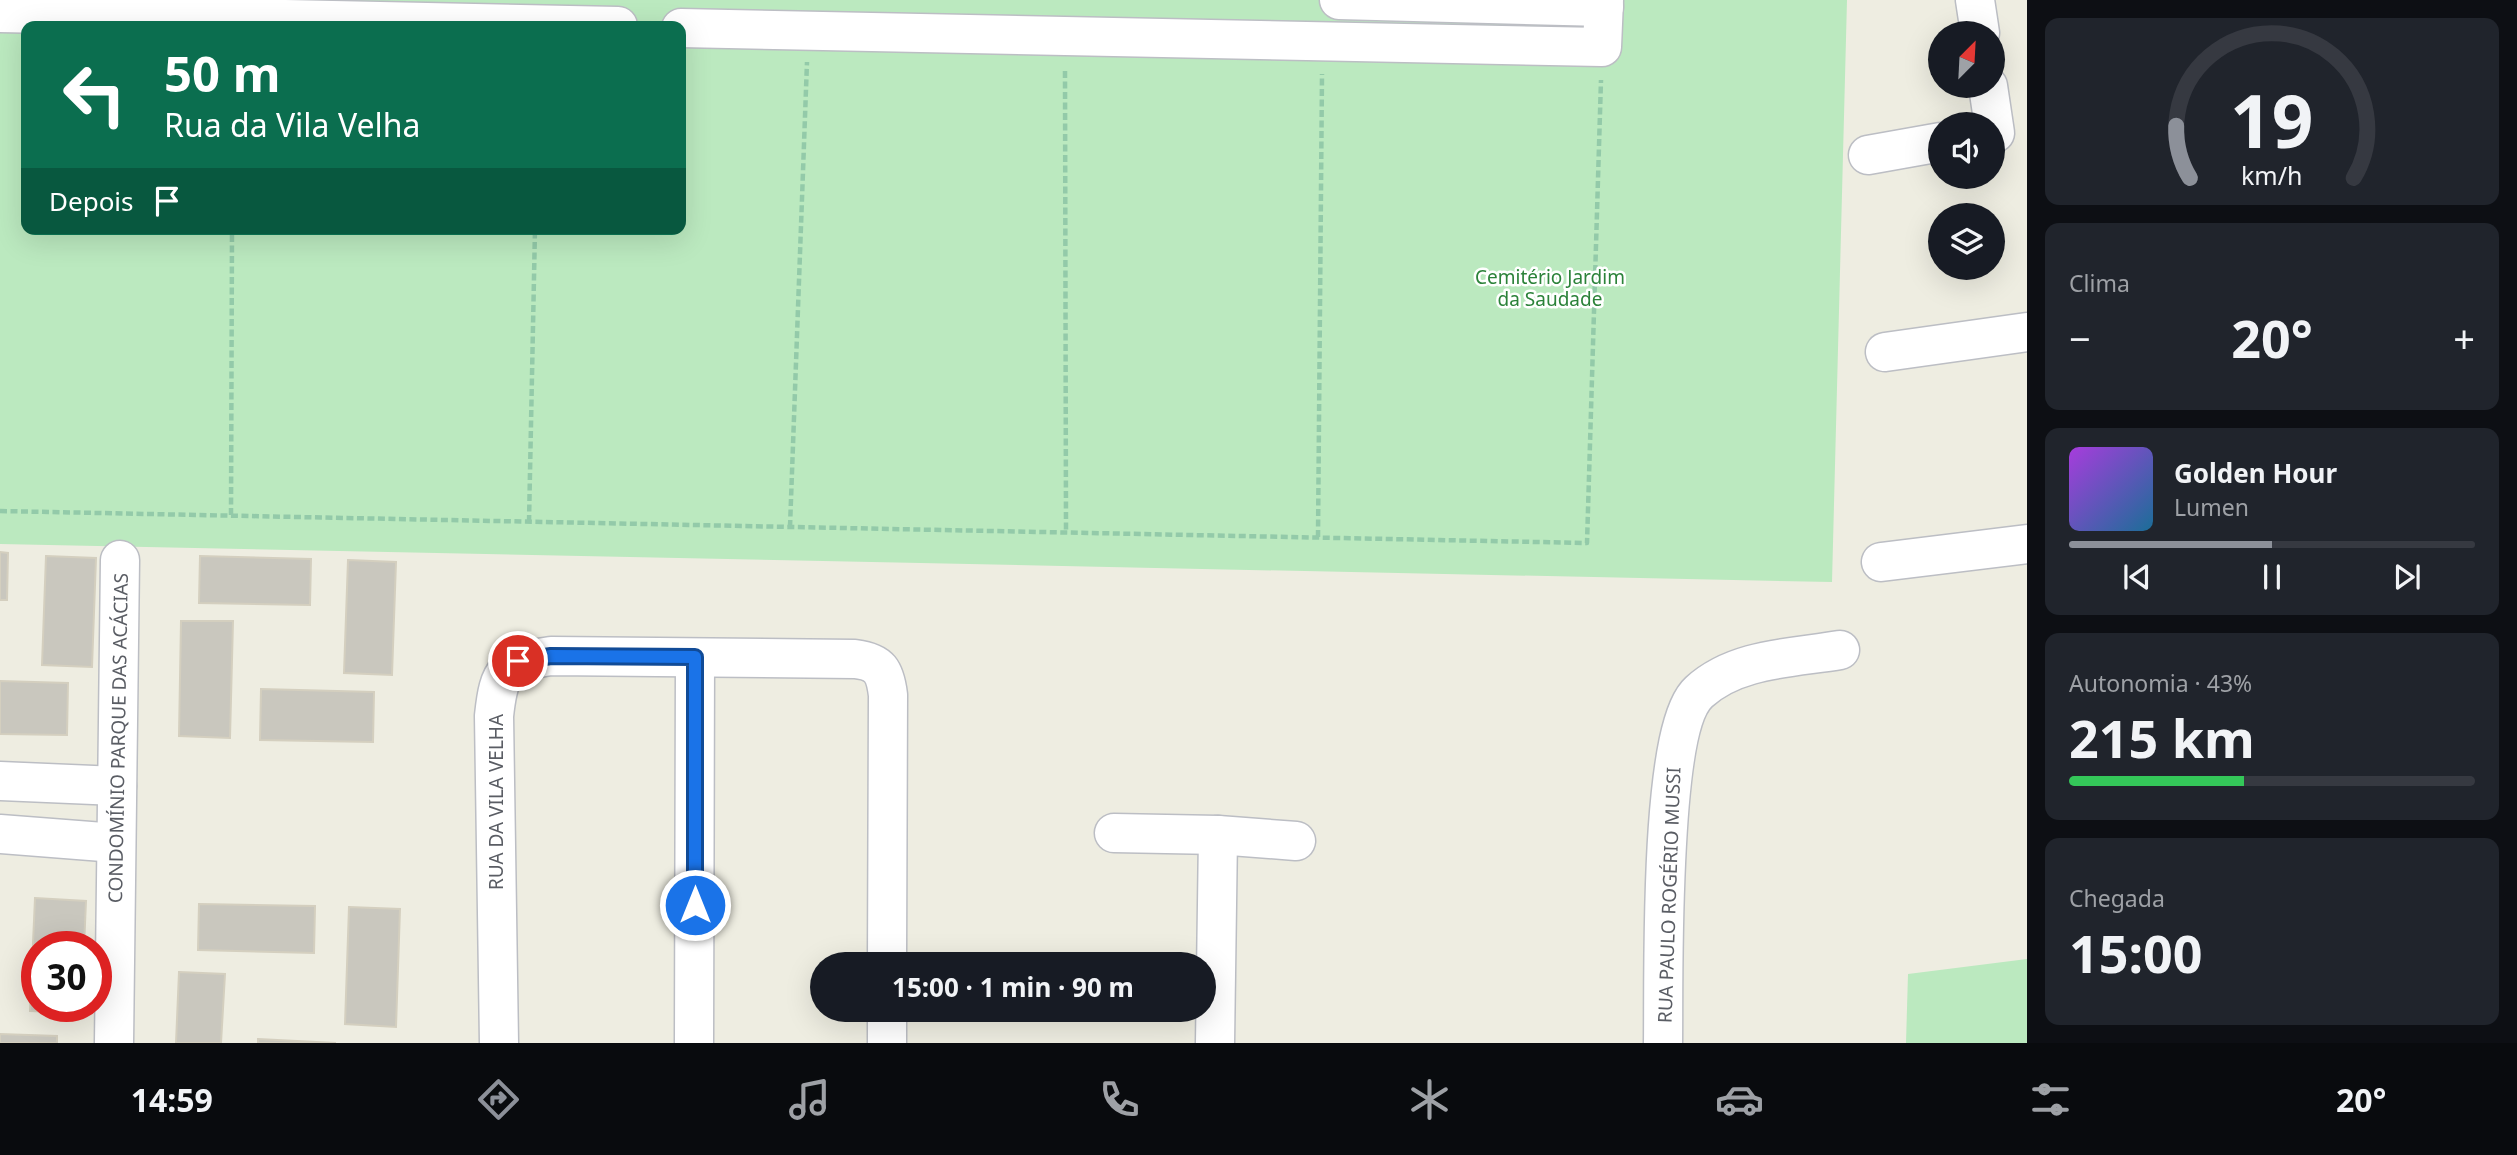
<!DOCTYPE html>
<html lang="pt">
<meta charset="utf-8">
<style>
body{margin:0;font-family:"Noto Sans",sans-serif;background:#20242c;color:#f1f3f6;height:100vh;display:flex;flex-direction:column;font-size:26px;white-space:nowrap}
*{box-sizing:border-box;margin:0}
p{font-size:23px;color:#9ea1a6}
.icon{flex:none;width:38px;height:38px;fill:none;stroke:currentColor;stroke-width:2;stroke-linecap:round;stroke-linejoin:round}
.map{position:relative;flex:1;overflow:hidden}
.sheet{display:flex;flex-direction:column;gap:18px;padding:18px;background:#0d0f14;width:490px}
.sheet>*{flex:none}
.banner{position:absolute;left:21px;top:21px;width:665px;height:214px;border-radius:14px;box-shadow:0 7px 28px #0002;background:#0b6e4f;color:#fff;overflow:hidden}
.needle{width:46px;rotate:24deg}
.fabs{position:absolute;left:1928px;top:21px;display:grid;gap:14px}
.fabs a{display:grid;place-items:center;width:77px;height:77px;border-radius:50%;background:#171b24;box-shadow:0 7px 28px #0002;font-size:35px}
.speed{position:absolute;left:21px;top:931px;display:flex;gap:14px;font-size:35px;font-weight:700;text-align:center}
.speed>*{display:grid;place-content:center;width:91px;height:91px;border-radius:50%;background:#171b24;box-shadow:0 7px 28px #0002;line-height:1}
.speed .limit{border:10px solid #d22;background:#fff;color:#111}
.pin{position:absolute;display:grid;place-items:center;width:60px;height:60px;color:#fff;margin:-30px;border:4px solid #fff;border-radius:50%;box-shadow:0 2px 7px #0007}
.me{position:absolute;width:77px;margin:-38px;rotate:0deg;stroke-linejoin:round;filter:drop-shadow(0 0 5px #0008)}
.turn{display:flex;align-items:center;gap:24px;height:147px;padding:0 28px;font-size:32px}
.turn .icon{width:91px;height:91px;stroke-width:2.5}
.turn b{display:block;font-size:49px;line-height:60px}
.then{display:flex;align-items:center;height:66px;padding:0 28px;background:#0003;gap:14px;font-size:26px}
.big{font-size:52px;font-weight:700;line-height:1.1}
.sheet .tile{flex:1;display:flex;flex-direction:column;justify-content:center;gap:10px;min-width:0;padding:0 24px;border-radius:14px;background:#20242c}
.sheet .dial{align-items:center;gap:0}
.dial svg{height:182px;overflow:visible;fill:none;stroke:#363941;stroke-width:7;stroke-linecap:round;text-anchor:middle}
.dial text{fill:#f1f3f6;stroke:none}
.song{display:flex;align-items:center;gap:21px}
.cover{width:84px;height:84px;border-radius:10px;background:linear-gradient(135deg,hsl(280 70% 55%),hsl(200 70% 35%))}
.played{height:7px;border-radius:4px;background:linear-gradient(90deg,#8c9099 50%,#363941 50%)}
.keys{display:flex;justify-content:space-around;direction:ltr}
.heat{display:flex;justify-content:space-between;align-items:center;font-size:38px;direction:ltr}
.charge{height:10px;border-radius:5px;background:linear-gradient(90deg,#34c759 43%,#363941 0)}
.trip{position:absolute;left:810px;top:952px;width:406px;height:70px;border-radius:35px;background:#171b24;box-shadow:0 7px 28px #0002;font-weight:700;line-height:70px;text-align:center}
.tab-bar{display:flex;height:112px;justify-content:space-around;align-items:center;background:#090b0e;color:#9ea1a6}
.tab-bar .icon{width:49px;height:49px}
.tab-bar .current{color:#8c9099}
.tab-bar b{font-size:32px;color:#f1f3f6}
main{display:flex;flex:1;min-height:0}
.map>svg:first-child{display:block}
.green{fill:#bbe9bf;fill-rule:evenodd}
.building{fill:#c9c7be;stroke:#d4cfbf;stroke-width:2}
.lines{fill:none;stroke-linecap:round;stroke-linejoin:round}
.minor-casing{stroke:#bcbec4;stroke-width:41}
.path{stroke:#93caa9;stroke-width:4.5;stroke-dasharray:7 3.5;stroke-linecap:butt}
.minor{stroke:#fff;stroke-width:38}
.route-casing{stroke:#114b97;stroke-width:18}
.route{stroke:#1a73e8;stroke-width:12}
.labels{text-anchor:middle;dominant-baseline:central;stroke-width:5;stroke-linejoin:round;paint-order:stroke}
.park-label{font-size:19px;fill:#2b8239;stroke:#fff}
.street-label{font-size:19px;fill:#5a5d64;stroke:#fff}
</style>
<main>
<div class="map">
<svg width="2027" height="1043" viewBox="0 0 2027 1043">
<rect width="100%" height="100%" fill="#eeede1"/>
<g class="green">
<path d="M0 0H1847L1832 582 0 544ZM26 26H681V229H26Z"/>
<path d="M2027 959V1043H1906L1908 974Z"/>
</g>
<g class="building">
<path d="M0 552 8 553 7 600H0Z"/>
<path d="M46 556 96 558 92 667 42 665Z"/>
<path d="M200 556 311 559 310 605 199 603Z"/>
<path d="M348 560 396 562 392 675 344 673Z"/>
<path d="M181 621H233L230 738 179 736Z"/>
<path d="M0 681 68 683 67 735 0 734Z"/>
<path d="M261 689 374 692 373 742 260 740Z"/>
<path d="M35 898 86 901 84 947H37V1006H81V1013L30 1011Z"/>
<path d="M199 904 315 906 314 953 198 950Z"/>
<path d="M349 907 400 909 396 1027 345 1024Z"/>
<path d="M179 972 225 974 221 1043H176Z"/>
<path d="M0 1034 57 1036V1043H0Z"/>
<path d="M258 1039 336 1043H258Z"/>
</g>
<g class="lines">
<defs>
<g id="minor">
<path d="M1339 0 1604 7"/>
<path d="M1975 0 1980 33"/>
<path d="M0 13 618 26"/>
<path d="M681 28 1602 47 1604 0"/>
<path d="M1988 86 1995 133"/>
<path d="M1868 155 1941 142"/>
<path d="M1885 352 2027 332"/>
<path d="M1881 562 2027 544"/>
<path d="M0 781 117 786"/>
<path d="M1114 833 1218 835 1296 841"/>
<path d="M0 834 116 843"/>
<path d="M114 1043 120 560"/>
<path d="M499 1043 494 716C499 669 505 663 551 656L855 659C880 662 885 671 888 695L887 964"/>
<path d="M694 1043 695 658"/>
<path d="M887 1043V1010"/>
<path d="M1215 1043 1218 835"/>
<path d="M1663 1043C1664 980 1658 729 1699 692 1736 658 1793 658 1840 650"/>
</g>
</defs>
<use href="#minor" class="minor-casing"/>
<g class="path">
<path d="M1065 71 1066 532"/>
<path d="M0 511 1587 543 1601 80"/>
<path d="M231 515 232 229"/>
<path d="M529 522 535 229"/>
<path d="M790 527 807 62"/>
<path d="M1318 537 1322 74"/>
</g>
<use href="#minor" class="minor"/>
</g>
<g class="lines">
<defs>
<path id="route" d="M518 661 551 656 695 657V905"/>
</defs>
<use href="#route" class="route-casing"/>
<use href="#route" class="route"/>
</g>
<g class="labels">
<g class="park-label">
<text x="1550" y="277">Cemitério Jardim<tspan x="1550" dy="22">da Saudade</tspan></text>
</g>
<g class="street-label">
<text transform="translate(118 738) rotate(-89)">CONDOMÍNIO PARQUE DAS ACÁCIAS</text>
<text transform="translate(496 802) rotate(-90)">RUA DA VILA VELHA</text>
<text transform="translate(1669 895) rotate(-88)">RUA PAULO ROGÉRIO MUSSI</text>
</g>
</g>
</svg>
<div class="fabs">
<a><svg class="needle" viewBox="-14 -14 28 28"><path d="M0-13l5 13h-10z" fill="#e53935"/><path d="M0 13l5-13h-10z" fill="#9ea1a6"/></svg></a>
<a><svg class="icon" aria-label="sound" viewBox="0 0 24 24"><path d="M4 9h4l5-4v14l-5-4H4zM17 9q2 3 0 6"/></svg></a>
<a><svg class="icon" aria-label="layers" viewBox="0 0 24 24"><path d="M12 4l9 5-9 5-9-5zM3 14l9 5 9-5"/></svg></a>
</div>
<div class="speed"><div class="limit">30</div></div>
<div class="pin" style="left:518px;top:661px;background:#d93025"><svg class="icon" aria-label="arrive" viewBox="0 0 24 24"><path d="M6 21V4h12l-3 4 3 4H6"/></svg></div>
<svg class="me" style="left:695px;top:905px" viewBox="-20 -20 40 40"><circle r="17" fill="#1a73e8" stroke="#fff" stroke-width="3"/><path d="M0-11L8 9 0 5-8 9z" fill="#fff"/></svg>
<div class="trip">15:00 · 1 min · 90 m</div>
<div class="banner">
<div class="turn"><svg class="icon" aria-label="left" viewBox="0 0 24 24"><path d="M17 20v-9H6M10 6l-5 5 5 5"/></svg><div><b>50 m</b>Rua da Vila Velha</div></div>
<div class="then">Depois<svg class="icon" aria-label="arrive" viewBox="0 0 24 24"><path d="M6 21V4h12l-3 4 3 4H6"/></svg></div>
</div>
</div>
<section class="sheet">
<div class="tile dial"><svg viewBox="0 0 100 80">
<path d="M14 69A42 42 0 1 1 86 69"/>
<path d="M14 69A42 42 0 0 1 8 46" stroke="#8c9099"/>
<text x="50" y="56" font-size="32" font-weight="700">19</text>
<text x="50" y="72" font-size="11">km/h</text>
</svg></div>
<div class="tile"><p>Clima</p>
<div class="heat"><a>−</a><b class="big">20°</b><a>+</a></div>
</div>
<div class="tile">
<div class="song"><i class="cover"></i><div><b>Golden Hour</b><p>Lumen</p></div></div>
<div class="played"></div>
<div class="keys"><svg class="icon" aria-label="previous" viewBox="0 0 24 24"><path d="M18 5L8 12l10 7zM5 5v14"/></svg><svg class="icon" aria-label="pause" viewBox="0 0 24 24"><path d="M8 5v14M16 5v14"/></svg><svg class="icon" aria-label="next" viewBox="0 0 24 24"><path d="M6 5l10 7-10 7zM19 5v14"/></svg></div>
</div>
<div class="tile"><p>Autonomia · 43%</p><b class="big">215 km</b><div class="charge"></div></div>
<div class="tile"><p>Chegada</p><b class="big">15:00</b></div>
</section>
</main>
<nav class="tab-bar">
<b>14:59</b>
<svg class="icon current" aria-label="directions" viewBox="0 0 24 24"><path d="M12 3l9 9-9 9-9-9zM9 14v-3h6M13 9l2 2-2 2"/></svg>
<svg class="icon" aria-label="music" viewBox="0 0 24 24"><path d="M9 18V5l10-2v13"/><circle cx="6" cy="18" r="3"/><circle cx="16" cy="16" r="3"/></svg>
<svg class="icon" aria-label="phone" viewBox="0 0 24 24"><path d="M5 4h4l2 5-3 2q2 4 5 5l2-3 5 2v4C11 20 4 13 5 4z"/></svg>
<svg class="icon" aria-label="climate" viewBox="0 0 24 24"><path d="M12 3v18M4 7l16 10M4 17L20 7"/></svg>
<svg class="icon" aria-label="car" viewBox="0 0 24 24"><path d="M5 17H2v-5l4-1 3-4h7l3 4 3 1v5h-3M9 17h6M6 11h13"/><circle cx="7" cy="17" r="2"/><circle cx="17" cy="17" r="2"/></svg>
<svg class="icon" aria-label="filters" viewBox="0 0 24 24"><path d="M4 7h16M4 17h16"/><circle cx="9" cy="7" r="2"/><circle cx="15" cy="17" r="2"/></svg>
<b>20°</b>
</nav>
